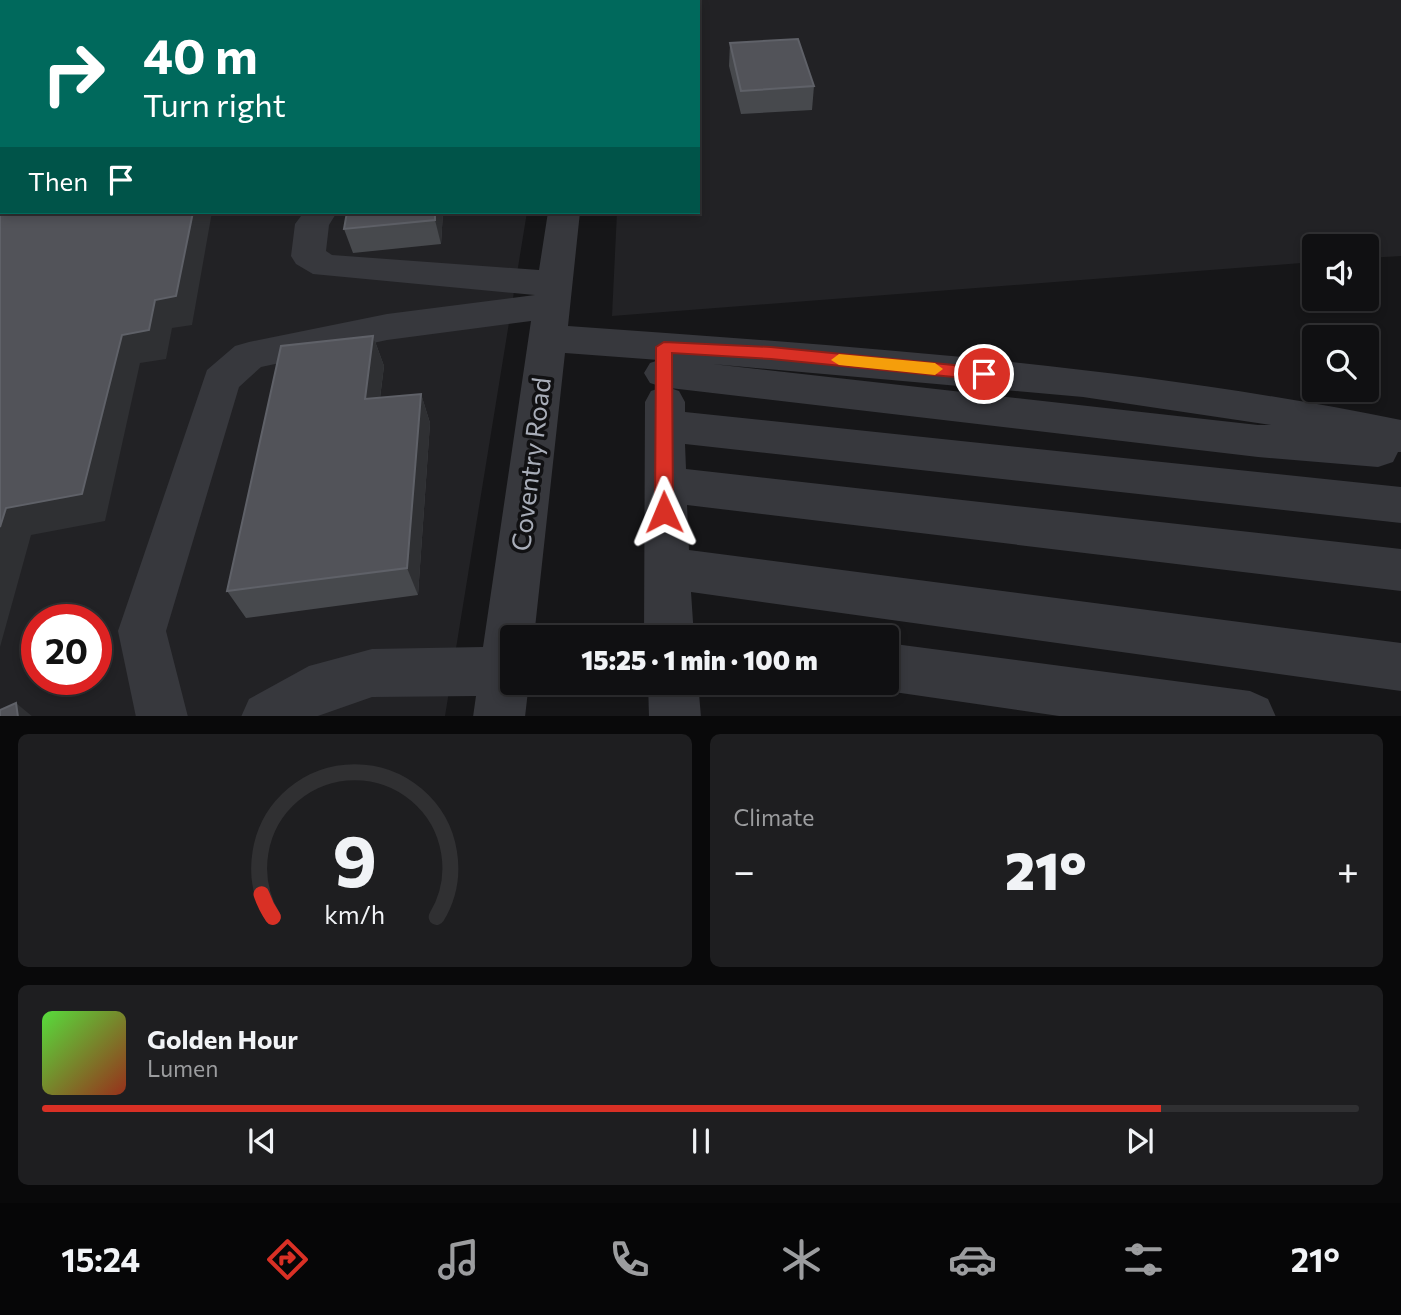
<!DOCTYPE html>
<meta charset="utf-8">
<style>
body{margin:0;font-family:Commissioner,sans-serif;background:#1e1e20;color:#f1f3f6;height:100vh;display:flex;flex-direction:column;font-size:26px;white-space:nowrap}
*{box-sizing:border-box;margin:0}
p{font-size:23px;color:#9c9d9f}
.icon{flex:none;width:38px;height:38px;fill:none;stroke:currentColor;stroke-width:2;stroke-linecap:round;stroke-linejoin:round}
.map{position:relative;height:716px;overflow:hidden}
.drawer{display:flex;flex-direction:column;gap:18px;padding:18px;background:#09090a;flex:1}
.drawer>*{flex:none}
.top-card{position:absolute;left:0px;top:0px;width:700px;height:214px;box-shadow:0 4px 10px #0003,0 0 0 2px #303032;background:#00695c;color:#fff;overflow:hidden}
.tools{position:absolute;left:1302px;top:234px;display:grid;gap:14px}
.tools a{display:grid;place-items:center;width:77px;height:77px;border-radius:7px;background:#101012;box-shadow:0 4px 10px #0003,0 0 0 2px #303032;font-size:35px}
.speed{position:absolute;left:21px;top:604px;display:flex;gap:14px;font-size:35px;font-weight:700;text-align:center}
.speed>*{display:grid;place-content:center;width:91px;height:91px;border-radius:50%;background:#101012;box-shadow:0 4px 10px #0003,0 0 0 2px #303032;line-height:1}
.speed .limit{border:10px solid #d22;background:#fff;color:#111}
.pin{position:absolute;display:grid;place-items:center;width:60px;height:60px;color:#fff;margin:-30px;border:4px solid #fff;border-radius:50%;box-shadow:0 2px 7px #0007}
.me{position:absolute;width:77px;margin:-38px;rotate:359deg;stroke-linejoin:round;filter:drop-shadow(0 0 5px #0008)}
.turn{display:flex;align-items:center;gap:24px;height:147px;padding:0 28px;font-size:32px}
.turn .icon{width:91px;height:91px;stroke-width:2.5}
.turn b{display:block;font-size:49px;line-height:60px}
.then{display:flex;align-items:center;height:66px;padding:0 28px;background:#0003;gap:14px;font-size:26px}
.big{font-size:52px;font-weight:800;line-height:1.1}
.drawer .widget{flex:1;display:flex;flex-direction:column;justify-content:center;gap:10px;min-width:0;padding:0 24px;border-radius:10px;background:#1e1e20}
.drawer .dial{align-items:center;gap:0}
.dial svg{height:182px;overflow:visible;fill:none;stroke:#303032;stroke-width:7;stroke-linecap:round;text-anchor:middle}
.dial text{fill:#f1f3f6;stroke:none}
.song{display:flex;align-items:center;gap:21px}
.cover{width:84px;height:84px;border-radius:10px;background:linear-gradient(135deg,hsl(110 70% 55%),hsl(10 70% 35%))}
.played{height:7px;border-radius:4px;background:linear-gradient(90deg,#d93025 85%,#303032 85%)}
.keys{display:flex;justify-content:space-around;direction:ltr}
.heat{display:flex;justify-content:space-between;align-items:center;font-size:38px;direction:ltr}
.drawer .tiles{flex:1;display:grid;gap:18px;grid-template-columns:1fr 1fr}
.widget:last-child{grid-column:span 2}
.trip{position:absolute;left:500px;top:625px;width:399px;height:70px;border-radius:7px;background:#101012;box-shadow:0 4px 10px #0003,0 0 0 2px #303032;font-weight:800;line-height:70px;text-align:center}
.tab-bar{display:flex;height:112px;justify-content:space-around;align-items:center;background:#060607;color:#9c9d9f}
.tab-bar .icon{width:49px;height:49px}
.tab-bar .active{color:#d93025}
.tab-bar b{font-size:32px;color:#f1f3f6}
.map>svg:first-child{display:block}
.built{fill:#222225;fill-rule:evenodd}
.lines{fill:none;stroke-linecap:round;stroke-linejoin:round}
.minor{fill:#37383d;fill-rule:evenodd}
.wall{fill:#47494d}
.shaded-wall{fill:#2f3033}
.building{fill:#525359;stroke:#5f6168;stroke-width:2}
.route{fill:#d93025;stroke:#8d1f18;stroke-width:2}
.slow{fill:#f59e0b}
.labels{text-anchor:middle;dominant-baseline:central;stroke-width:7;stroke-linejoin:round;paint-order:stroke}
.street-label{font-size:26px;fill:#a8adb8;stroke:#111113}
</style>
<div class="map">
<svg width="1401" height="717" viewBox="0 0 1401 717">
<rect width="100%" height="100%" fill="#161618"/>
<g class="built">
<path d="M0 0H561L2 2V212H527L445 716H0ZM37 620H96V679H37Z"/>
<path d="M628 0H1401V256L1367 258V247H1314V262L612 316 617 212H698V2Z"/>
</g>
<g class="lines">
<g class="minor">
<rect x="581" y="0" width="24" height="2"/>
<rect x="0" y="8" width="2" height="16"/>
<path d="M304 212H337L329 225 326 251 332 255 539 270 548 212H580L568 326C849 346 1125 364 1401 420V452H1398L1393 462 1378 467 1258 457 670 388 679 391 685 402V412L1401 487V523L685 444 686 469 1401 549V591L687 505 689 550 1401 643V691L691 592 694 637H644L645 402 651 391 663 387 650 383 644 373 650 363 659 360 565 353 534 637H513V682H529L525 717H473L476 696 372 697 315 717H241L249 699 309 666 372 649 483 647 531 321 387 340 261 367 239 387 166 631 188 717H136L118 631 207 370 235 346 249 342 387 314 535 295 313 274 296 264 291 256 295 224ZM712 364 1083 397 1271 425H1258Z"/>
<path d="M887 643 1250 691 1268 699 1276 717H1066L887 691 869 682H887Z"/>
<path d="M648 682H698L701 717H649Z"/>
</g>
</g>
<g class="wall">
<path d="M730 43 814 86 812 110 741 114 729 66Z"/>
<path d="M443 212 441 244 353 253 344 229Z"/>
<path d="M373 336 384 366 380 398 421 394 430 423 418 595 246 618 227 591Z"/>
</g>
<g class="shaded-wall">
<path d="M0 113 2 116V144H0Z"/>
<path d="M193 212H212L192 325 172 328 166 359 140 363 105 521 31 535 0 647V527L6 508 122 335 155 300Z"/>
<path d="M435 212H443L441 244 435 220Z"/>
<path d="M373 336 384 366 376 429 365 399Z"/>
<path d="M421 394 430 423 418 595 407 568Z"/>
<path d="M16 703 33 717H18Z"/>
</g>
<g class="building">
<path d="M149 0H182V2H141Z"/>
<path d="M193 0H277L278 2H185Z"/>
<path d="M344 0H382L384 2H336Z"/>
<path d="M0 23H2V122L0 115Z"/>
<path d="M798 39 814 86 741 91 730 43Z"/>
<path d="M2 208V212H193L176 296 155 300 149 330 122 335 82 494 6 508 0 527V209Z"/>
<path d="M347 212H435V220L344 229Z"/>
<path d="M373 336 365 399 421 394 407 568 227 591 281 346Z"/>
<path d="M16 703 18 717H0V710Z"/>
</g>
<path class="route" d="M664 342 771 347 984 368 992 374 984 380 771 359 672 353 673 512 664 520 655 512 656 347Z"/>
<path class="slow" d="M839 354 935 363 943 369 935 375 839 365 831 360Z"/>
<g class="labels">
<g class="street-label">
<text transform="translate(530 464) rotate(-83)">Coventry Road</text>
</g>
</g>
</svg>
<div class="tools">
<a><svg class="icon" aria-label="sound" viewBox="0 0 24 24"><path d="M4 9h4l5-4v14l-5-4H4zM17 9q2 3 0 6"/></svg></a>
<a><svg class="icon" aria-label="search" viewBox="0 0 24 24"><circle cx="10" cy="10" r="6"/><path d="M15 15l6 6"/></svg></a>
</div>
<div class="speed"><div class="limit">20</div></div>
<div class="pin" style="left:984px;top:374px;background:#d93025"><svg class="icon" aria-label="arrive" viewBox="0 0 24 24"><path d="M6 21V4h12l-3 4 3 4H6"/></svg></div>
<svg class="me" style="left:664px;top:512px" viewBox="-20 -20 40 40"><path d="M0-17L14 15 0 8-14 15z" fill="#d93025" stroke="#fff" stroke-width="4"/></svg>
<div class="trip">15:25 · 1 min · 100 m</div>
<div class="top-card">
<div class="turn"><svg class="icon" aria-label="right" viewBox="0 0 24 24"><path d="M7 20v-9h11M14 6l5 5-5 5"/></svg><div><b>40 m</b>Turn right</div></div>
<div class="then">Then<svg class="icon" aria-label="arrive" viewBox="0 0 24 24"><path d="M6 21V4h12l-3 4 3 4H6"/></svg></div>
</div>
</div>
<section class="drawer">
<div class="tiles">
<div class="widget dial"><svg viewBox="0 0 100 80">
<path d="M14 69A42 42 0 1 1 86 69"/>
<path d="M14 69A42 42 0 0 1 9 59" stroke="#d93025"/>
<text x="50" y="56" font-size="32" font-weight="700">9</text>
<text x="50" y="72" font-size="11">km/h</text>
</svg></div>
<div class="widget"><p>Climate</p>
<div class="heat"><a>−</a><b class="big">21°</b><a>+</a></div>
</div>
<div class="widget">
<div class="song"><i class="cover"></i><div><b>Golden Hour</b><p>Lumen</p></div></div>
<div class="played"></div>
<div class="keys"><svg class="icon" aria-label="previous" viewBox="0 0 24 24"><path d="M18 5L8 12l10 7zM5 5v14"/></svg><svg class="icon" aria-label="pause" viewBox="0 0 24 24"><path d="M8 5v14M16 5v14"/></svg><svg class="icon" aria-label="next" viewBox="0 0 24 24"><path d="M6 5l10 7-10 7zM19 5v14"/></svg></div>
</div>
</div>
</section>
<nav class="tab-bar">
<b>15:24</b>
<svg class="icon active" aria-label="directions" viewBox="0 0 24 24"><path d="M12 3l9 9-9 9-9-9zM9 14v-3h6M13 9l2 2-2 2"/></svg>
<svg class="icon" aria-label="music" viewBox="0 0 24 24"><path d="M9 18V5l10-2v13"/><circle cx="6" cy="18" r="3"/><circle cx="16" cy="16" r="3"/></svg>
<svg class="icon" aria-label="phone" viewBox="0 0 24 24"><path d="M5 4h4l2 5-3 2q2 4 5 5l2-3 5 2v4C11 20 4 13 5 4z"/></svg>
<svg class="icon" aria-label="climate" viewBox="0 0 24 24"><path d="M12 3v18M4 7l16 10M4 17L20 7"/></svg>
<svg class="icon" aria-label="car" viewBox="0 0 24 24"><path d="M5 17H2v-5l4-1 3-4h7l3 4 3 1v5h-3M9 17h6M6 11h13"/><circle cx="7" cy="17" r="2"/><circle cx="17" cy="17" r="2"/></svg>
<svg class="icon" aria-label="filters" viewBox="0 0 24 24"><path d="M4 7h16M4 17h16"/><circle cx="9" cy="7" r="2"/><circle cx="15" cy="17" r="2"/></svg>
<b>21°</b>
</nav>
